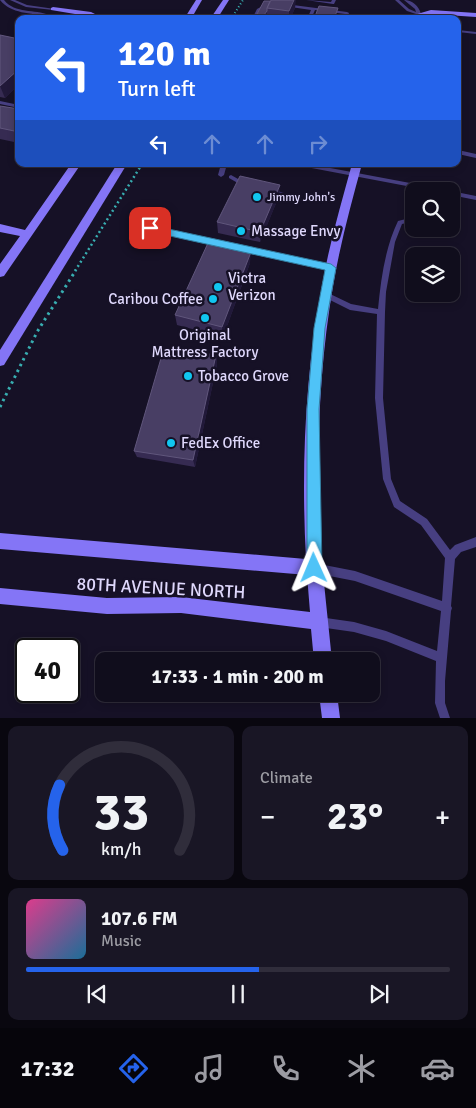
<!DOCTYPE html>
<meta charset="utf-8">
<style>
body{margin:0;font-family:Signika,sans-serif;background:#191625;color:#f1f3f6;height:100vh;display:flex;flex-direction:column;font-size:19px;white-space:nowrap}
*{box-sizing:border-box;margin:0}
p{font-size:16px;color:#9c9ca3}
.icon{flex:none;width:28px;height:28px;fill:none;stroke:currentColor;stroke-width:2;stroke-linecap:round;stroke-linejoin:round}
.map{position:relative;height:718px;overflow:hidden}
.details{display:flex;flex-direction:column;gap:8px;padding:8px;background:#09070f;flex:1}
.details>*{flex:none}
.hud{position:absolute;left:15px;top:15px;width:446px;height:152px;border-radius:10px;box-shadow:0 2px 8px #0003,0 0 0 1px #302d3b;background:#2563eb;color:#fff;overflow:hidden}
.buttons{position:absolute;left:405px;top:182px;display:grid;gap:10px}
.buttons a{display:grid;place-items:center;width:55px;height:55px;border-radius:10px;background:#100d1c;box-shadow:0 2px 8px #0003,0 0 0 1px #302d3b;font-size:25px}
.speed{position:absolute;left:15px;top:638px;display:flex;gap:10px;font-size:25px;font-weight:700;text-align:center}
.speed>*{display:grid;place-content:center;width:65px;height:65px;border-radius:50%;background:#100d1c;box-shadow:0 2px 8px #0003,0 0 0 1px #302d3b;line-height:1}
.speed .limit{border:2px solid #111;border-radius:8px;background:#fff;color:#111}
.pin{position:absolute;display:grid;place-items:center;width:42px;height:42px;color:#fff;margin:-21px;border-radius:10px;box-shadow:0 2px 8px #0006}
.me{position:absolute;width:55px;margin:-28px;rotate:359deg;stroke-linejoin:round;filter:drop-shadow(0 0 4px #0008)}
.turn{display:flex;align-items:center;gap:18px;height:105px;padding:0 20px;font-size:22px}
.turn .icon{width:65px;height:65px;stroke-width:2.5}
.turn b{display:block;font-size:35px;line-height:42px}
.lanes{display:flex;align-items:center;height:48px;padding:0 20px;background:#0003;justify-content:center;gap:25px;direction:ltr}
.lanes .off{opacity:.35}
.big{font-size:38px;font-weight:800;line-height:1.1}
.details .widget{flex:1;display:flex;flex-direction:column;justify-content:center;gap:8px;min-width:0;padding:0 18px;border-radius:10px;background:#191625}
.details .dial{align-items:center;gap:0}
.dial svg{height:130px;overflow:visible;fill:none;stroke:#302d3b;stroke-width:7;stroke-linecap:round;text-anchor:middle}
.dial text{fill:#f1f3f6;stroke:none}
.song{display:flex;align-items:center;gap:15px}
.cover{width:60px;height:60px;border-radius:8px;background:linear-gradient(135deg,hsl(330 70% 55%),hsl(200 70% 35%))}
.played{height:5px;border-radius:2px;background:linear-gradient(90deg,#2563eb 55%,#302d3b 55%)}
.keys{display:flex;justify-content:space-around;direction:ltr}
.heat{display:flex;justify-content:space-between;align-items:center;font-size:28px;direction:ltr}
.details .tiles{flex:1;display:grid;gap:8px;grid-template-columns:1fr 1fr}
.widget:last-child{grid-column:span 2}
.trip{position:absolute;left:95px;top:652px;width:285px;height:50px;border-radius:10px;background:#100d1c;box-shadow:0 2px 8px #0003,0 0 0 1px #302d3b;font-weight:800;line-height:50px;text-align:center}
.dock{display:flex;height:80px;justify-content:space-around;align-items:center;background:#06050b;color:#9c9ca3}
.dock .icon{width:35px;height:35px}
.dock .active{color:#2563eb}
.dock b{font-size:22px;color:#f1f3f6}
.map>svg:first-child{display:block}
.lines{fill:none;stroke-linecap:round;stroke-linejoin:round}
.path-far2{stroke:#38aeb1;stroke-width:2;stroke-dasharray:1 2.5;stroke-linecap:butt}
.path-far1{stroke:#38aeb1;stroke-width:2.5;stroke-dasharray:2 3;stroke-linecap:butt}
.path{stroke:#38aeb1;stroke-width:3;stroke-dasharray:2.5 4;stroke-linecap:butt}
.lane{fill:#473f81;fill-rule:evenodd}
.secondary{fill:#8475f6;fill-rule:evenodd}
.wall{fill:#362b52}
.shaded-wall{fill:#211939}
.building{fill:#483e64;stroke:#60567c}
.route{fill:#4fc3f7;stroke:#337fa1}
.poi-dot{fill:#11c6f0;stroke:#161126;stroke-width:2}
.labels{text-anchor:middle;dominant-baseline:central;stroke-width:5;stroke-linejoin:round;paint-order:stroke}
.far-poi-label{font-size:12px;fill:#dfd8fc;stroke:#161126;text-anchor:start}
.poi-label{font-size:15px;fill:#dfd8fc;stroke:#161126;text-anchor:start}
.near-street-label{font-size:18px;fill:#dfd8fc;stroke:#161126}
</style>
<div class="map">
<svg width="476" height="718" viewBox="0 0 476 718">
<rect width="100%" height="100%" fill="#161126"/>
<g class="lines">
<path class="path-far2" d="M231 19 243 0"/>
<path class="path-far1" d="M75 271 142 164"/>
<path class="path" d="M0 407 37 332 76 270"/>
<g class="lane">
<path d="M0 0H4C15 14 35 9 49 15L47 16C31 13 11 14 0 0Z"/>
<path d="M10 0H15L27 5 55 9 53 10 26 7Z"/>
<path d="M306 0 331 2 332 0H336L334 4H333Z"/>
<path d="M395 0H399L409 9 416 12 415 9 404 0C412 0 419 6 421 14L419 15 407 11Z"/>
<path d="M268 3 271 4 260 11 256 19H252L257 9Z"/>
<path d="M285 4 347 12 349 13 347 19H343L345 14 315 10 311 19H307L311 10 284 6V4Z"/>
<path d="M458 30 476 32V34L458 32Z"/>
<path d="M0 101 19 105V108L0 104Z"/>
<path d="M458 150 476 154V158L458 154Z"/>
<path d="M221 164H227L224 175 221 177 218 175Z"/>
<path d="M298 164H309L442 189 445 191H433L301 166Z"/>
<path d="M231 175 247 184V186H243L229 178V176Z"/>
<path d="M271 189 300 198 301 199 298 201 269 192 268 191Z"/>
<path d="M450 191H451L476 196V200L451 195V191Z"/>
<path d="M414 217V221L402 224 395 242 386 292 385 312 383 398 391 479 400 501 427 519 450 550 455 545 476 537V547L461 552 455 559 451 606 452 608 451 611 445 681V703L450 718H440L435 703 436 661 386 641 354 632 319 627 315 626 314 622 315 618 319 617 354 622 386 631 437 651 441 611 355 581 314 573 311 571 309 568 311 565 314 563 355 571 442 601 445 558 421 525 394 507 383 479 375 398 377 314 350 310 324 297 323 295 326 292 351 304 378 309C381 279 385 248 398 221Z"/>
<path d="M148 226H150L331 266 334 268 331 270 150 230H148Z"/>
</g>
<g class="secondary">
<path d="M196 0H202L191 19H184Z"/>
<path d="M223 0H229L217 19H210Z"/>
<path d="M53 7 91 12 105 19 51 10V8Z"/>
<path d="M431 10 476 13V17L431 14 412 19H400Z"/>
<path d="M71 164H81L4 276 0 277V264L20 236 0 232V224L25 230Z"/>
<path d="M117 164H127L4 365 0 366V350Z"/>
<path d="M352 164H362C351 204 340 245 333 286 319 368 316 453 320 536 323 578 328 620 332 661H314L311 629 181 613 107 614 0 604V588L107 598 181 597 310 612 307 575 0 549V533L306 559C301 468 305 376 322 286 329 245 341 204 352 164Z"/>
<path d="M319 694H337L340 718H322Z"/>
</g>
</g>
<g class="wall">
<path d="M264 1 295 8 290 19H256L257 14Z"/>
<path d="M0 35 19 39V84L5 98 0 97Z"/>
<path d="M0 106 19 109V143L0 139Z"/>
<path d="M279 196 260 242 218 233 217 222Z"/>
<path d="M250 263 223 337 177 325 175 315Z"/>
<path d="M216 355 217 364 195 467 137 457 134 451Z"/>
</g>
<g class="shaded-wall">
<path d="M294 0H296L295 8 290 19H289V11Z"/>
<path d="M267 11 266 19H264V15Z"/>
<path d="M19 69V84L5 98 0 86Z"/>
<path d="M280 185 279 196 260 242V232Z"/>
<path d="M251 252 250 263 223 337 222 327Z"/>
<path d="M216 355 217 364 195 467 193 460Z"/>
</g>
<g class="building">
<path d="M271 0H294L289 11 267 8Z"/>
<path d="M264 1H270L267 8V11L264 15 257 14Z"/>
<path d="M319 6 338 8 334 19H314Z"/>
<path d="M0 35 19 39V69L0 86Z"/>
<path d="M0 106 19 109V132L0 128Z"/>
<path d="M240 176 280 185 260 232 217 222Z"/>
<path d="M208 243 251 252 222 327 175 315Z"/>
<path d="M164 348 216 355 193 460 134 451Z"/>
</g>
<path class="route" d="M150 225 331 264 336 268 325 328 319 409 322 568 319 574 314 576 309 574 307 568V409L314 328 325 270 147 231 145 228Z"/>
<g class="poi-dot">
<circle cx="257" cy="197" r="5"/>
<circle cx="241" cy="231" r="5"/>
<circle cx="218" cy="287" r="5"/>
<circle cx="213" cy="299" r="5"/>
<circle cx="205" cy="318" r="5"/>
<circle cx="188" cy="376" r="5"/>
<circle cx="171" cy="443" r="5"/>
</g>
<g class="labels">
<g class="far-poi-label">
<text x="267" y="197">Jimmy John's</text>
</g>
<g class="poi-label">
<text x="251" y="231">Massage Envy</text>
<text x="228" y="278">Victra<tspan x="228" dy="17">Verizon</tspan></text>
<text x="203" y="299" text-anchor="end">Caribou Coffee</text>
<text x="205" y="335" text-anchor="middle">Original<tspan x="205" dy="17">Mattress Factory</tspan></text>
<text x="198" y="376">Tobacco Grove</text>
<text x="181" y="443">FedEx Office</text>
</g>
<g class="near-street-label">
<text transform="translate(161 588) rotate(3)">80TH AVENUE NORTH</text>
</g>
</g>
</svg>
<div class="buttons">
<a><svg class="icon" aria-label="search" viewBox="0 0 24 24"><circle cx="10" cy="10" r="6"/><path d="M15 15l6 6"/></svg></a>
<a><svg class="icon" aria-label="layers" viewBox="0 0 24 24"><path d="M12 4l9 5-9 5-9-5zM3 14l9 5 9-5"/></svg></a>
</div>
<div class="speed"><div class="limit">40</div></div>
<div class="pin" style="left:150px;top:228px;background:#d93025"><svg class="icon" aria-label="arrive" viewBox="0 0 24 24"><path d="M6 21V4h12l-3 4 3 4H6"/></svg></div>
<svg class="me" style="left:314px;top:568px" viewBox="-20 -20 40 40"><path d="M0-17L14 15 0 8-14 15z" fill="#4fc3f7" stroke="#fff" stroke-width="4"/></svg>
<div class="trip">17:33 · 1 min · 200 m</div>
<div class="hud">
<div class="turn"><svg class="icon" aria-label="left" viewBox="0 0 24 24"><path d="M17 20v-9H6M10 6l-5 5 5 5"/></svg><div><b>120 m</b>Turn left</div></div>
<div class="lanes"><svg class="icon" aria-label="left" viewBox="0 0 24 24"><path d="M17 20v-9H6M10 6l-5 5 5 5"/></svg><svg class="icon off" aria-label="ahead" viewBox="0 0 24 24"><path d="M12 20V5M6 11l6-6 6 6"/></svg><svg class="icon off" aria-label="ahead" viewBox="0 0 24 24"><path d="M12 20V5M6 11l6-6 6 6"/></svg><svg class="icon off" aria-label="right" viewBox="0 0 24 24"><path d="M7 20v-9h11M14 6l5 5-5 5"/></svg></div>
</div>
</div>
<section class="details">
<div class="tiles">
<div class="widget dial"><svg viewBox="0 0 100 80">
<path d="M14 69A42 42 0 1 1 86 69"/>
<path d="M14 69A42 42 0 0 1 12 29" stroke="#2563eb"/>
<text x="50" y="56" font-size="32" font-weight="700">33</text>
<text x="50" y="72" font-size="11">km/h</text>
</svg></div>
<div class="widget"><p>Climate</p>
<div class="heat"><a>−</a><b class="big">23°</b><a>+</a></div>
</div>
<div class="widget">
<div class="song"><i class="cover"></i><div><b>107.6 FM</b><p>Music</p></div></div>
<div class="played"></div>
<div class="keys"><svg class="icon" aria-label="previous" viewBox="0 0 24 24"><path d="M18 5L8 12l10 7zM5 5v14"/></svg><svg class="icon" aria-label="pause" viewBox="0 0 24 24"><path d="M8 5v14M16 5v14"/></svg><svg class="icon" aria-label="next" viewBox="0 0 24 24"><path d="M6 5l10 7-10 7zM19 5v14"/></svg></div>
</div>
</div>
</section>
<nav class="dock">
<b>17:32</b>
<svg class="icon active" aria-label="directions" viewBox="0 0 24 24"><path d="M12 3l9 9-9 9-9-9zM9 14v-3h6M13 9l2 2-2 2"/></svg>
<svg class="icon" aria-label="music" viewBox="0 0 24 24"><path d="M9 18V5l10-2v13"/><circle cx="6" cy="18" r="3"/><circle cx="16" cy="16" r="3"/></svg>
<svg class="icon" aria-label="phone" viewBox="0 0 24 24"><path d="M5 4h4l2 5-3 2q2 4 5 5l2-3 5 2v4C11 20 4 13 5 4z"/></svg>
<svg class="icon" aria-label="climate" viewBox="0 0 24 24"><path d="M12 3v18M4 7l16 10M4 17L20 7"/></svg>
<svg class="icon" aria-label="car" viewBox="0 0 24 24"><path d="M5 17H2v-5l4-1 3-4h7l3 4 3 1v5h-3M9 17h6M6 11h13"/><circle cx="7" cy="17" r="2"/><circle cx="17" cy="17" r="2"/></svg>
</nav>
